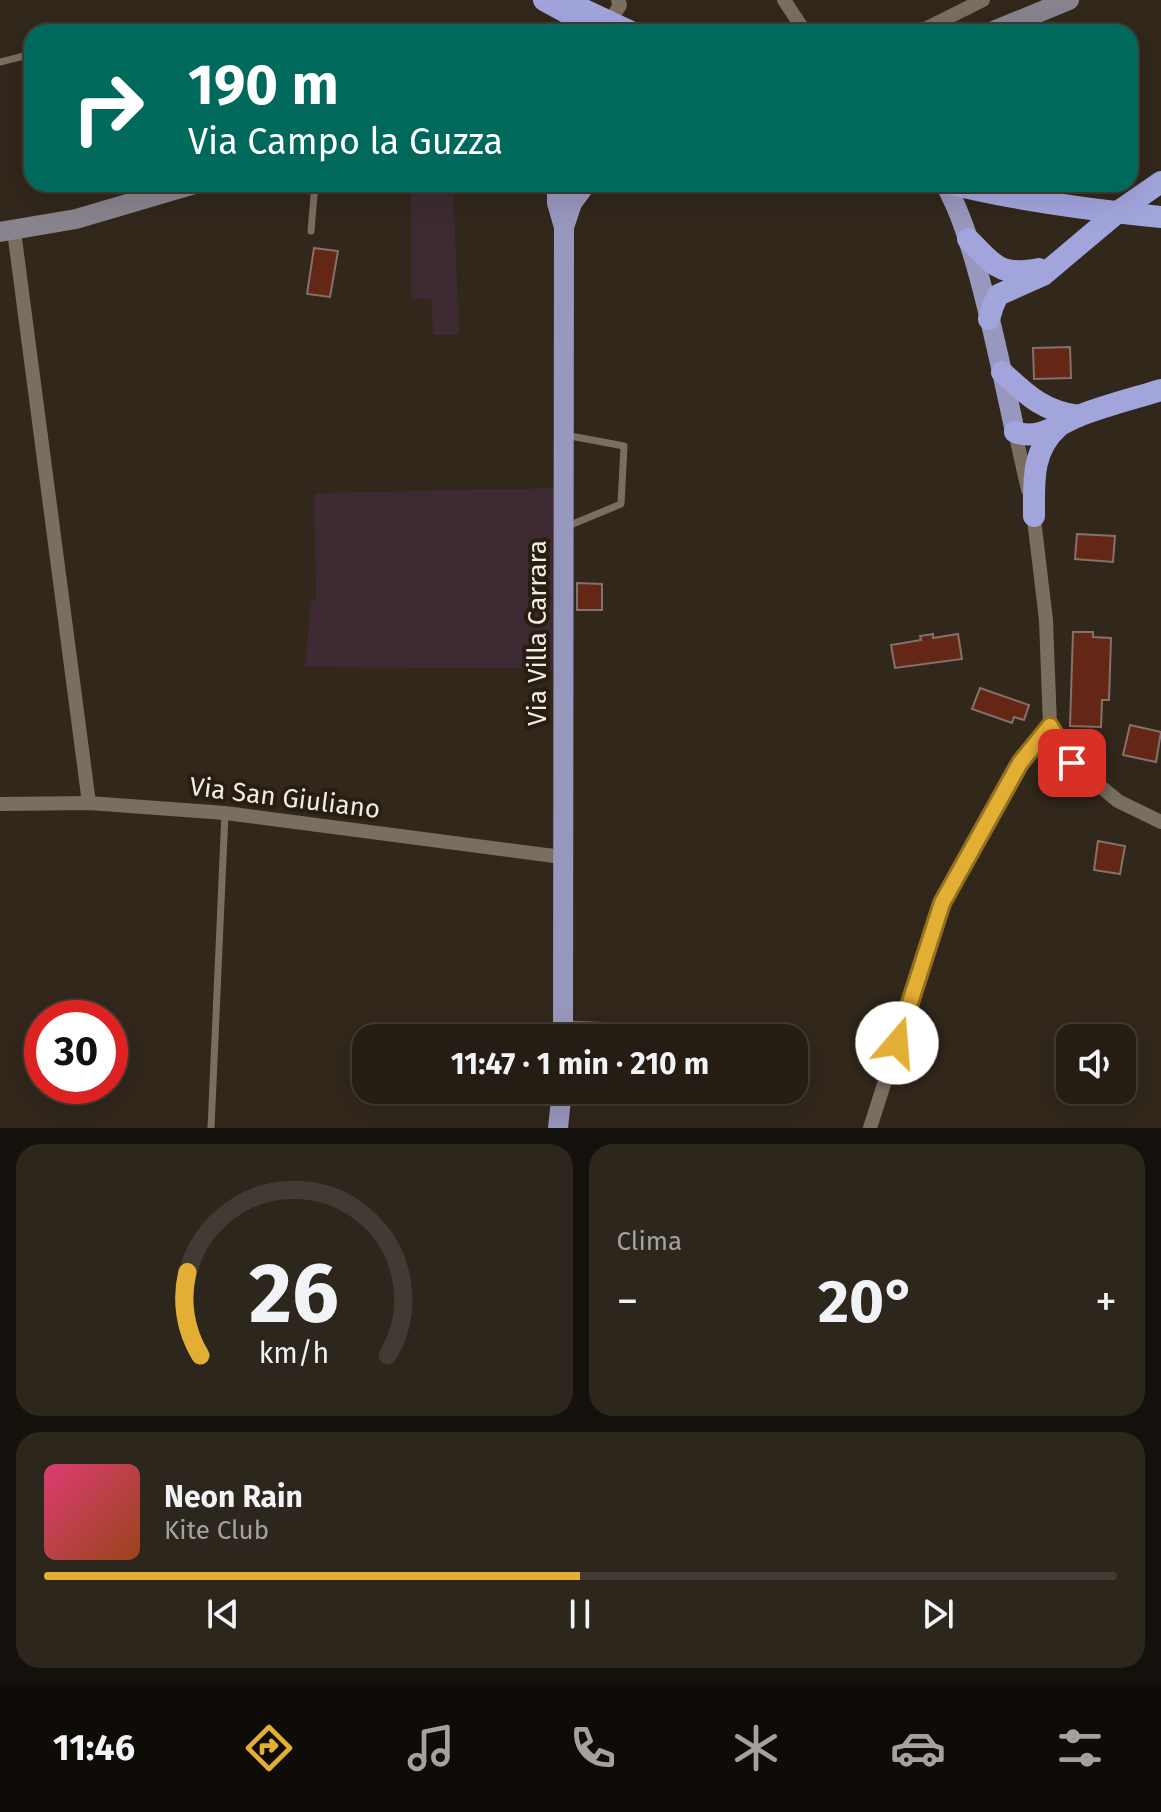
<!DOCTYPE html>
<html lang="it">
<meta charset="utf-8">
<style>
body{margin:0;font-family:"Fira Sans",sans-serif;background:#2d261d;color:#f1f3f6;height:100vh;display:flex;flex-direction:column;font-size:30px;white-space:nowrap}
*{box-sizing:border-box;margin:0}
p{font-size:26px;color:#a3a2a0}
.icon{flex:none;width:44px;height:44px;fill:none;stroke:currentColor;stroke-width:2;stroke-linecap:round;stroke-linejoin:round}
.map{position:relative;height:1128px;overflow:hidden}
.sheet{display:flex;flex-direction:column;gap:16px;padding:16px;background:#14100b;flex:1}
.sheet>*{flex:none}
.top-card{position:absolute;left:24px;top:24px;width:1114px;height:168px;border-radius:24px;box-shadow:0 8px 32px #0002,0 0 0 2px #423b34;background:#00695c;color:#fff;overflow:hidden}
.tools{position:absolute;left:1056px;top:1024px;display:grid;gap:16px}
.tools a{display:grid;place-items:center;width:80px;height:80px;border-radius:16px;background:#251d14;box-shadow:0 8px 32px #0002,0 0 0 2px #423b34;font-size:40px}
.speed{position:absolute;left:24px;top:1000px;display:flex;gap:16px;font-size:40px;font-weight:700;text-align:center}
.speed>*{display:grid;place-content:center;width:104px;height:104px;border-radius:50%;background:#251d14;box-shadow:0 8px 32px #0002,0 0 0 2px #423b34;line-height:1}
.speed .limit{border:12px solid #d22;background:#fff;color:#111}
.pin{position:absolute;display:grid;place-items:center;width:68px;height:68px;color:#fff;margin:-34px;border-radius:16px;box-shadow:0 4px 12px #0006}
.me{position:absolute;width:88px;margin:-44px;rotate:18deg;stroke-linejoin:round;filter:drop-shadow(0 0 6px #0008)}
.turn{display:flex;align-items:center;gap:28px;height:168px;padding:0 32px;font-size:36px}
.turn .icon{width:104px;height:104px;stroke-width:2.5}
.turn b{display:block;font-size:56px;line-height:68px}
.big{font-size:60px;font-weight:700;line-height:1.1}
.sheet .widget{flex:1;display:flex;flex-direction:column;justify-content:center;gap:12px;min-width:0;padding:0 28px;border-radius:24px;background:#2d261d}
.sheet .dial{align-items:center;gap:0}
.dial svg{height:208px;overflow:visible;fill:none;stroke:#423b34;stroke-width:7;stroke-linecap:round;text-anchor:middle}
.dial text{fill:#f1f3f6;stroke:none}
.song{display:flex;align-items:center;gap:24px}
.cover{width:96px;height:96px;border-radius:12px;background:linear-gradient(135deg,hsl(340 70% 55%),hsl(20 70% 35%))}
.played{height:8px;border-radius:4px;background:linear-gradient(90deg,#e3ae34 50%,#423b34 50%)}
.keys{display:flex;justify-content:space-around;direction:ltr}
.heat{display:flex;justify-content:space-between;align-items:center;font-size:44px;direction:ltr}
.sheet .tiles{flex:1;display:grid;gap:16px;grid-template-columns:1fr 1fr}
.widget:last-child{grid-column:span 2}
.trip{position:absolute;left:352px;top:1024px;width:456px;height:80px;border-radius:24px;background:#251d14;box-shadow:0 8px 32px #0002,0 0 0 2px #423b34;font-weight:700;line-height:80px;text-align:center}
.tab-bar{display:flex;height:128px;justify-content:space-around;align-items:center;background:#0f0c08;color:#a3a2a0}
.tab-bar .icon{width:56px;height:56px}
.tab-bar .current{color:#e3ae34}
.tab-bar b{font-size:36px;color:#f1f3f6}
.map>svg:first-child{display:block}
.industrial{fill:#3d2a32}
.building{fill:#642716;stroke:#85716c;stroke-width:2}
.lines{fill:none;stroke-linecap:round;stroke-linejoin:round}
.service{stroke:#796e5f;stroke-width:7}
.minor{stroke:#796e5f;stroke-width:14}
.secondary{stroke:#89838e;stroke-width:20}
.primary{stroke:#9897bd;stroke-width:20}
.trunk{stroke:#a2a5dc;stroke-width:22}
.route-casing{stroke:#947122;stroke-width:20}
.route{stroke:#e3ae34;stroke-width:14}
.labels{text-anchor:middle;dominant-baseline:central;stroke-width:8;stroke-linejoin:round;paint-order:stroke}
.street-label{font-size:26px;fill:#f2ebe3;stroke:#271e11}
</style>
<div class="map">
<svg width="1161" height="1128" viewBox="0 0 1161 1128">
<rect width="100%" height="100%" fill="#31271b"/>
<g class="industrial">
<path d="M411 184H453L459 334 433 335 431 299H411Z"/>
<path d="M559 488 558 669 305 667 311 601 316 599 314 493Z"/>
</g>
<g class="building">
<path d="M314 248 338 251 330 297 307 294Z"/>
<path d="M1070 347 1071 378 1034 379 1033 348Z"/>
<path d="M1077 534 1115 536 1113 562 1075 559Z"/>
<path d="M577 583 602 584V610H577Z"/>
<path d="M1073 632H1093V637L1111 638 1109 700H1102L1101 727 1070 726Z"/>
<path d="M933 634V638L958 634 962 659 895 668 891 645 921 640 920 636Z"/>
<path d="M980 688 1029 705 1024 720 1014 717 1012 723 972 709Z"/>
<path d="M1130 725 1161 732 1156 762 1123 755Z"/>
<path d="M1098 841 1125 846 1120 874 1094 870Z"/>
</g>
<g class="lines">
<g class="service">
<path d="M120 32 130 29"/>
<path d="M0 62 32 54"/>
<path d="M311 231 315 184"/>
<path d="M565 435 624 446 621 504 568 526"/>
<path d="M566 1024 712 1030"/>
<path d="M211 1128 225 813"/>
</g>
<g class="minor">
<path d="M784 0 805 32"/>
<path d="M612 18 620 5 618 0"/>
<path d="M919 32 983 0"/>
<path d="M14 231 89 803"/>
<path d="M1015 432 1028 490"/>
<path d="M1033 511 1046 620 1050 726"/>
<path d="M0 804 89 803 225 813 562 857"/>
<path d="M870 1128 942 903 1020 763 1050 726 1072 763 1118 801 1161 822"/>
</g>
<g class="secondary">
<path d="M991 32 1069 0"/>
<path d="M0 232 76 219 195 184"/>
</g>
<g class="primary">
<path d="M557 184V203L564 227 563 1038"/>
<path d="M945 184C961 213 970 244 979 276 993 328 1004 380 1015 432"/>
<path d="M564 227 572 203 586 184"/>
<path d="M558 1128 562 1090"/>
</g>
<g class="trunk">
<path d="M544 0 575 17"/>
<path d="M563 0 631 32"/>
<path d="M952 184C1020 201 1091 210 1161 217"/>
<path d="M968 239C995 265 998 277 1039 269"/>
<path d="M989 319 993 306 998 295 1043 275 1119 211 1161 182"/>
<path d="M1002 372C1027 395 1044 412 1079 416"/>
<path d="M1015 432C1039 441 1060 423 1081 415 1107 405 1135 398 1161 390"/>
<path d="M1034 516C1034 483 1031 451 1058 427"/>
</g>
</g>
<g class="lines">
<defs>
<path id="route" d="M897 1043 942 903 1020 763 1050 726 1072 763"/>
</defs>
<use href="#route" class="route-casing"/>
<use href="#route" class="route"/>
</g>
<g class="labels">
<g class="street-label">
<text transform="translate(537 633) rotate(-90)">Via Villa Carrara</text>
<text transform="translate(285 798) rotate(7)">Via San Giuliano</text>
</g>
</g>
</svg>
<div class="tools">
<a><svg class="icon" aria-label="sound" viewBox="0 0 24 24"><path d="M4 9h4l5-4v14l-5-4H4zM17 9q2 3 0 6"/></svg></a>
</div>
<div class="speed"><div class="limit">30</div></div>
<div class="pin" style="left:1072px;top:763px;background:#d93025"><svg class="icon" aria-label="arrive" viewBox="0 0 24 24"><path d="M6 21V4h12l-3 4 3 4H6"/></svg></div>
<svg class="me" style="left:897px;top:1043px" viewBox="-20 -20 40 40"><circle r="19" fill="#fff"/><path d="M0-13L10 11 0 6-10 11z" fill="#e3ae34"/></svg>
<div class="trip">11:47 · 1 min · 210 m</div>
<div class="top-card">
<div class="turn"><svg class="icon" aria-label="right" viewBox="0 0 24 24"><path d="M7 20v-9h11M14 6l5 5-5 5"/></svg><div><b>190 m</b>Via Campo la Guzza</div></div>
</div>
</div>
<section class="sheet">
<div class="tiles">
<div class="widget dial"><svg viewBox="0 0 100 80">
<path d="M14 69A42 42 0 1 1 86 69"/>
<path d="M14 69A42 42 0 0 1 9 37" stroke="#e3ae34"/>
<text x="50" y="56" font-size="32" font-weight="700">26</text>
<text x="50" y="72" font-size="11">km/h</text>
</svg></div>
<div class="widget"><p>Clima</p>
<div class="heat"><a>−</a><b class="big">20°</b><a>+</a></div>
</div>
<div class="widget">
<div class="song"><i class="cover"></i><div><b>Neon Rain</b><p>Kite Club</p></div></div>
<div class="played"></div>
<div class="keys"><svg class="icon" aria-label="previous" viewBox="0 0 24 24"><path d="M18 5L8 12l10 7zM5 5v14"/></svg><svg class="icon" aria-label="pause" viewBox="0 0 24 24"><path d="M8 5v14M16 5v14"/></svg><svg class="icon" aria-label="next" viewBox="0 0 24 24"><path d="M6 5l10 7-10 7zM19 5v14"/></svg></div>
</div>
</div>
</section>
<nav class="tab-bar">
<b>11:46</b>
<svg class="icon current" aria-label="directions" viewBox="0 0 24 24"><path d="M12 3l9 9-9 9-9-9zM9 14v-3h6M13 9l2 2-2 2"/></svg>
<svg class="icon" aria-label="music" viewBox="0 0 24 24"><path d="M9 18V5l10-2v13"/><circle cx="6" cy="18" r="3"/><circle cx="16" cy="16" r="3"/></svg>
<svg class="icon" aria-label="phone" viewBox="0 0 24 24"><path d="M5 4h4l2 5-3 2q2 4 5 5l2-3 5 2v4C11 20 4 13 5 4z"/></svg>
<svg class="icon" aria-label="climate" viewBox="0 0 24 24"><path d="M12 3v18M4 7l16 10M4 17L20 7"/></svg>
<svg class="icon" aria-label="car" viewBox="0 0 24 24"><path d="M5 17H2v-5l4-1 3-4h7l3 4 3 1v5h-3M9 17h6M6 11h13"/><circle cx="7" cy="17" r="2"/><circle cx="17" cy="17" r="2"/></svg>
<svg class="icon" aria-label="filters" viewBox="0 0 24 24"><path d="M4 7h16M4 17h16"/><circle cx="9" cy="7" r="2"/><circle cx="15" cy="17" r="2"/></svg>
</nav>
